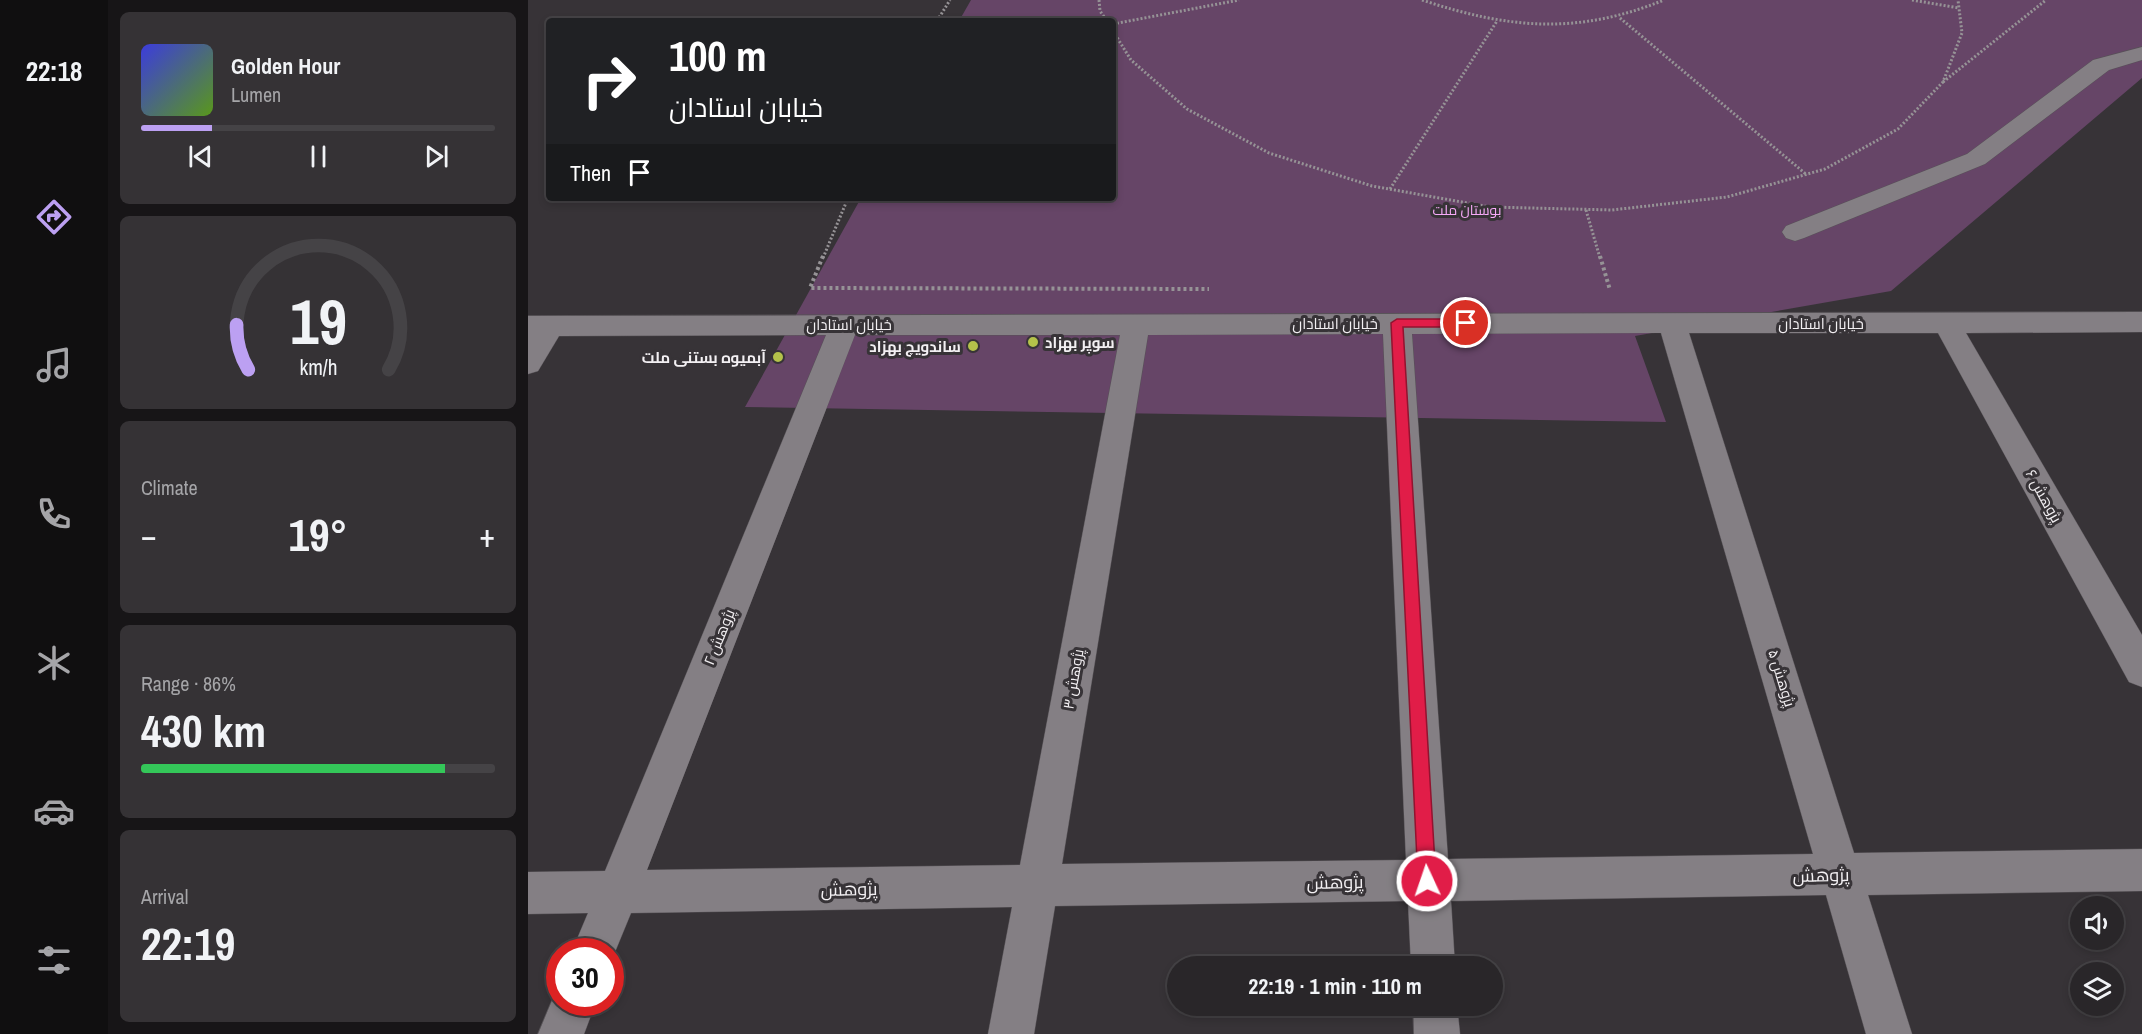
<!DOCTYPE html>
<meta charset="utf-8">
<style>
body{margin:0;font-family:"Archivo Narrow",Cairo,sans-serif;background:#353235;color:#f1f3f6;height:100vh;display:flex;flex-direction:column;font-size:22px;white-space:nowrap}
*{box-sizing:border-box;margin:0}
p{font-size:20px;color:#a5a5a8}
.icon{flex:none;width:33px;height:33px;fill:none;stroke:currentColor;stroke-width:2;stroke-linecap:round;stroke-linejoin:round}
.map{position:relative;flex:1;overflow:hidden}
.details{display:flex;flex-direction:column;gap:12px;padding:12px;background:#171517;width:420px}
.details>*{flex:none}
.top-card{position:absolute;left:18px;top:18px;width:570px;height:183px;border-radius:6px;box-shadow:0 3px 9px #0003,0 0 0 2px #454346;background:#202124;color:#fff;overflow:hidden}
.buttons{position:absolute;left:1542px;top:896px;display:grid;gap:12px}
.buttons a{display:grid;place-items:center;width:54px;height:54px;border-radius:50%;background:#292629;box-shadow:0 3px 9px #0003,0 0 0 2px #454346;font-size:30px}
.speed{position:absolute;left:18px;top:938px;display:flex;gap:12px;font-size:30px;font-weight:700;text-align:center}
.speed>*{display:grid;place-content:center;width:78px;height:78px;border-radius:50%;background:#292629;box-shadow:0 3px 9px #0003,0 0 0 2px #454346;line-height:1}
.speed .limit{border:9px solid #d22;background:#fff;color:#111}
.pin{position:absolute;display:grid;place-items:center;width:51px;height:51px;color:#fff;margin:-26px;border:3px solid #fff;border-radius:50%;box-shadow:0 2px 6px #0007}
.me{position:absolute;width:66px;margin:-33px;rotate:357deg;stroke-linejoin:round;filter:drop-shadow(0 0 4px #0008)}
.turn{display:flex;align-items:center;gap:21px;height:126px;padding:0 24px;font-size:27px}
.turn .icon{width:78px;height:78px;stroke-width:2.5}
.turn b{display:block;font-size:42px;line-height:51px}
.then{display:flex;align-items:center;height:57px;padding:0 24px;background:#0003;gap:12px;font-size:22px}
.big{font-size:45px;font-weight:700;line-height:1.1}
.details .tile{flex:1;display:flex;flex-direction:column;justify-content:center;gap:9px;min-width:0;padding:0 21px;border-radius:9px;background:#353235}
.details .dial{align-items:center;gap:0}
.dial svg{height:156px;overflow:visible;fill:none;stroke:#454346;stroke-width:7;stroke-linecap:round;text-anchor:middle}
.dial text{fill:#f1f3f6;stroke:none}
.song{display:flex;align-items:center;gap:18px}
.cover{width:72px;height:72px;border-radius:9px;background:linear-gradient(135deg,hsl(240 70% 55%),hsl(90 70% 35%))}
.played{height:6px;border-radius:3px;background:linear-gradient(90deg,#bca0f2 20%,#454346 20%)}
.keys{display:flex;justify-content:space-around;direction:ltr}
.heat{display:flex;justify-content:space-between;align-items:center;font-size:33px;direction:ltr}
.charge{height:9px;border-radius:4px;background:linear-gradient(90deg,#34c759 86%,#454346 0)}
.trip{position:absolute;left:639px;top:956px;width:336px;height:60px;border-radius:30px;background:#292629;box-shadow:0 3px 9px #0003,0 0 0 2px #454346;font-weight:700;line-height:60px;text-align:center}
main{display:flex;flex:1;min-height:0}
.tabs{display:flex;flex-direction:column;width:108px;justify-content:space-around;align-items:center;background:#100f10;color:#a5a5a8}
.tabs .icon{width:42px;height:42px}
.tabs .selected{color:#bca0f2}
.tabs b{font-size:27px;color:#f1f3f6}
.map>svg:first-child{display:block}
.green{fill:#664567}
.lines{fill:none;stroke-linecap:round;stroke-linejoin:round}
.minor-casing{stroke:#565256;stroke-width:1}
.path-far1{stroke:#969396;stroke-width:3;stroke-dasharray:2 2;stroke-linecap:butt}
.path{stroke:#969396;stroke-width:4;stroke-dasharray:3 3;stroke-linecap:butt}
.minor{fill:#847f84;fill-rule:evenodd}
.route{fill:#e11d48;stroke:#92132f;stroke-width:1.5}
.poi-dot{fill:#b4c24a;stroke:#373337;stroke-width:2}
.labels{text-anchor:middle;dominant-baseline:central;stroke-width:6;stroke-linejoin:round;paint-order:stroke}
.far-park-label{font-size:14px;fill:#f7aaf9;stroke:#373337}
.street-label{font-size:15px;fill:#f3f0f3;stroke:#373337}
.poi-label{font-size:15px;font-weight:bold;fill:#f3f0f3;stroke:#373337;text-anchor:end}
.near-street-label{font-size:18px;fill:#f3f0f3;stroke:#373337}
</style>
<main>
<nav class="tabs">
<b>22:18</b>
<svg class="icon selected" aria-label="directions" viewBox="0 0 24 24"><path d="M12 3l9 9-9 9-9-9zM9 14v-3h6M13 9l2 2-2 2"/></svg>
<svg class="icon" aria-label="music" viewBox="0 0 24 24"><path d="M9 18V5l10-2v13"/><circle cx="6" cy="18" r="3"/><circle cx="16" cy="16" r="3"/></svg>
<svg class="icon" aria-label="phone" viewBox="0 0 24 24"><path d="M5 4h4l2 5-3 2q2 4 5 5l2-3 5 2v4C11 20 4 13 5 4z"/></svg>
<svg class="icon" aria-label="climate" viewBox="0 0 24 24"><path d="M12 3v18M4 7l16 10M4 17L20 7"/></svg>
<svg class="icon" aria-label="car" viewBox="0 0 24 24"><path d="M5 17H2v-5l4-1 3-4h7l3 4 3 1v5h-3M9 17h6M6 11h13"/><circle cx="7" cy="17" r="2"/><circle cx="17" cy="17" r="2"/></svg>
<svg class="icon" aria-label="filters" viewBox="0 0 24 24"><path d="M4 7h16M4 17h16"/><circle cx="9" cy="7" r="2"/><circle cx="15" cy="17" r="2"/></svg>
</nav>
<section class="details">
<div class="tile">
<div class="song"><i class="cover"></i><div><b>Golden Hour</b><p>Lumen</p></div></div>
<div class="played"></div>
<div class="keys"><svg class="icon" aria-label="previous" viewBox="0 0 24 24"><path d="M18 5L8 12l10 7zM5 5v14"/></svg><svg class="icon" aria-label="pause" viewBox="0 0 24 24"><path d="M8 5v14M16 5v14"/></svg><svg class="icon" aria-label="next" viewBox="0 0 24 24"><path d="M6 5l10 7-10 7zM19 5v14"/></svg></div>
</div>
<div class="tile dial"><svg viewBox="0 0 100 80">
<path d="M14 69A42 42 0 1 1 86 69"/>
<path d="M14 69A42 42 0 0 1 8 46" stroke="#bca0f2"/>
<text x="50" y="56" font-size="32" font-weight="700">19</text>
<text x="50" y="72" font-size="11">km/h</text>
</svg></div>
<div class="tile"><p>Climate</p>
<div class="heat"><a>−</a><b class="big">19°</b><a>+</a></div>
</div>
<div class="tile"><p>Range · 86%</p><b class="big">430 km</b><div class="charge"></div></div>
<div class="tile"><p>Arrival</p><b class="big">22:19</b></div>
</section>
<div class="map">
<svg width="1614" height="1034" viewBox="0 0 1614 1034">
<rect width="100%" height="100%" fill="#373337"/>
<path class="green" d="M443 0H1614V78L1363 291 1107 336 1138 422 217 407 333 198H585V21H431Z"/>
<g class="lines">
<defs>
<g id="minor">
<path d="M1614 47V60L1581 70 1457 164 1276 238 1267 241 1258 238 1254 232 1258 226 1439 154 1565 60Z"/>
<path d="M1614 312V332L1438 333 1614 635V687L1601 682 1410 333H1161L1326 853 1614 849V891L1340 895 1384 1034H1338L1298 895 923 901 927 966H883L880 901 527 906 506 1034H460L484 907 103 913 82 964V951H44L60 913 0 914V872L77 871 298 335 31 336 10 371 0 374V316ZM1133 333 1285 854 920 859 884 334ZM855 334 878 860 534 864 620 335ZM327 335H592L492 865 119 870Z"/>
<path d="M30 986 32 1002H68L56 1034H10Z"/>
<path d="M885 1005H929L932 1034H886Z"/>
</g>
</defs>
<use href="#minor" class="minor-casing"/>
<g class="path-far1">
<path d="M571 0 572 11 579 21"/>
<path d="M894 0C981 29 1050 35 1136 0"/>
<path d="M1384 0 1431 8"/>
<path d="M1092 18 1279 175"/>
<path d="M409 21 422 0"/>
<path d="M585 24 711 0"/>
<path d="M585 31 603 60 659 109 741 153 844 186 962 207 1084 210 1199 197 1297 169 1370 129 1415 82 1434 33 1430 0"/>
<path d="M1415 82 1518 0"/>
<path d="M862 189 969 21"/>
<path d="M1058 210 1072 258"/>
<path d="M295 258 320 198"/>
</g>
<g class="path">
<path d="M295 256 282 288 681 289"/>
<path d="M1072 256 1082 290"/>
</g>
<use href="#minor" class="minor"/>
</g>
<path class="route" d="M869 319H938L943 323 938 327H875L908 881 905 887 899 890 893 887 890 881 863 323Z"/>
<g class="poi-dot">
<circle cx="505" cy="342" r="6"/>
<circle cx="445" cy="346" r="6"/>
<circle cx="250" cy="357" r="6"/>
</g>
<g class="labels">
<g class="far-park-label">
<text x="939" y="210">بوستان ملت</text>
</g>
<g class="street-label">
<text x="807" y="323">خیابان استادان</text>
<text x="1293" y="323">خیابان استادان</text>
<text x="321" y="324">خیابان استادان</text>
<text transform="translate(1516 496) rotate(61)">پژوهش ۶</text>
<text transform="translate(191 637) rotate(-68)">پژوهش ۲</text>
<text transform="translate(1254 678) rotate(73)">پژوهش ۵</text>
<text transform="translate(545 679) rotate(-80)">پژوهش ۳</text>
</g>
<g class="poi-label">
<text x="517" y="342" text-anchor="start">سوپر بهزاد</text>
<text x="433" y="346">ساندویچ بهزاد</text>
<text x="238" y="357">آبمیوه بستنی ملت</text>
</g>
<g class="near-street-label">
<text transform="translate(1293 875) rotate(-1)">پژوهش</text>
<text transform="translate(807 882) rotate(-1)">پژوهش</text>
<text transform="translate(321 889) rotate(-1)">پژوهش</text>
</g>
</g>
</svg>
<div class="buttons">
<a><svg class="icon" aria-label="sound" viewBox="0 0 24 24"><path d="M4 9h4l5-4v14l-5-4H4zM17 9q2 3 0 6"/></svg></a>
<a><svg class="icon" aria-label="layers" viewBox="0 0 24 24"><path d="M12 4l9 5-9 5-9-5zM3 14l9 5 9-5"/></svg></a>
</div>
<div class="speed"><div class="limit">30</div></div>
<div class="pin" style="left:938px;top:323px;background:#d93025"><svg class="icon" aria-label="arrive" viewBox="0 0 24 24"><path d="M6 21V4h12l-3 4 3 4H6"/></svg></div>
<svg class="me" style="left:899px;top:881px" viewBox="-20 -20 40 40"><circle r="17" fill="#e11d48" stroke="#fff" stroke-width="3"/><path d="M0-11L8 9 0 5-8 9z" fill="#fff"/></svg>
<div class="trip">22:19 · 1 min · 110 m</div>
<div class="top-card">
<div class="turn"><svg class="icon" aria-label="right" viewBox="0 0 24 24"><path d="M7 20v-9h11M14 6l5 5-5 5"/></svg><div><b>100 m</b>خیابان استادان</div></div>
<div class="then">Then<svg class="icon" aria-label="arrive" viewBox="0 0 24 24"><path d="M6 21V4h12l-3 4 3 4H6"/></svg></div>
</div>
</div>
</main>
